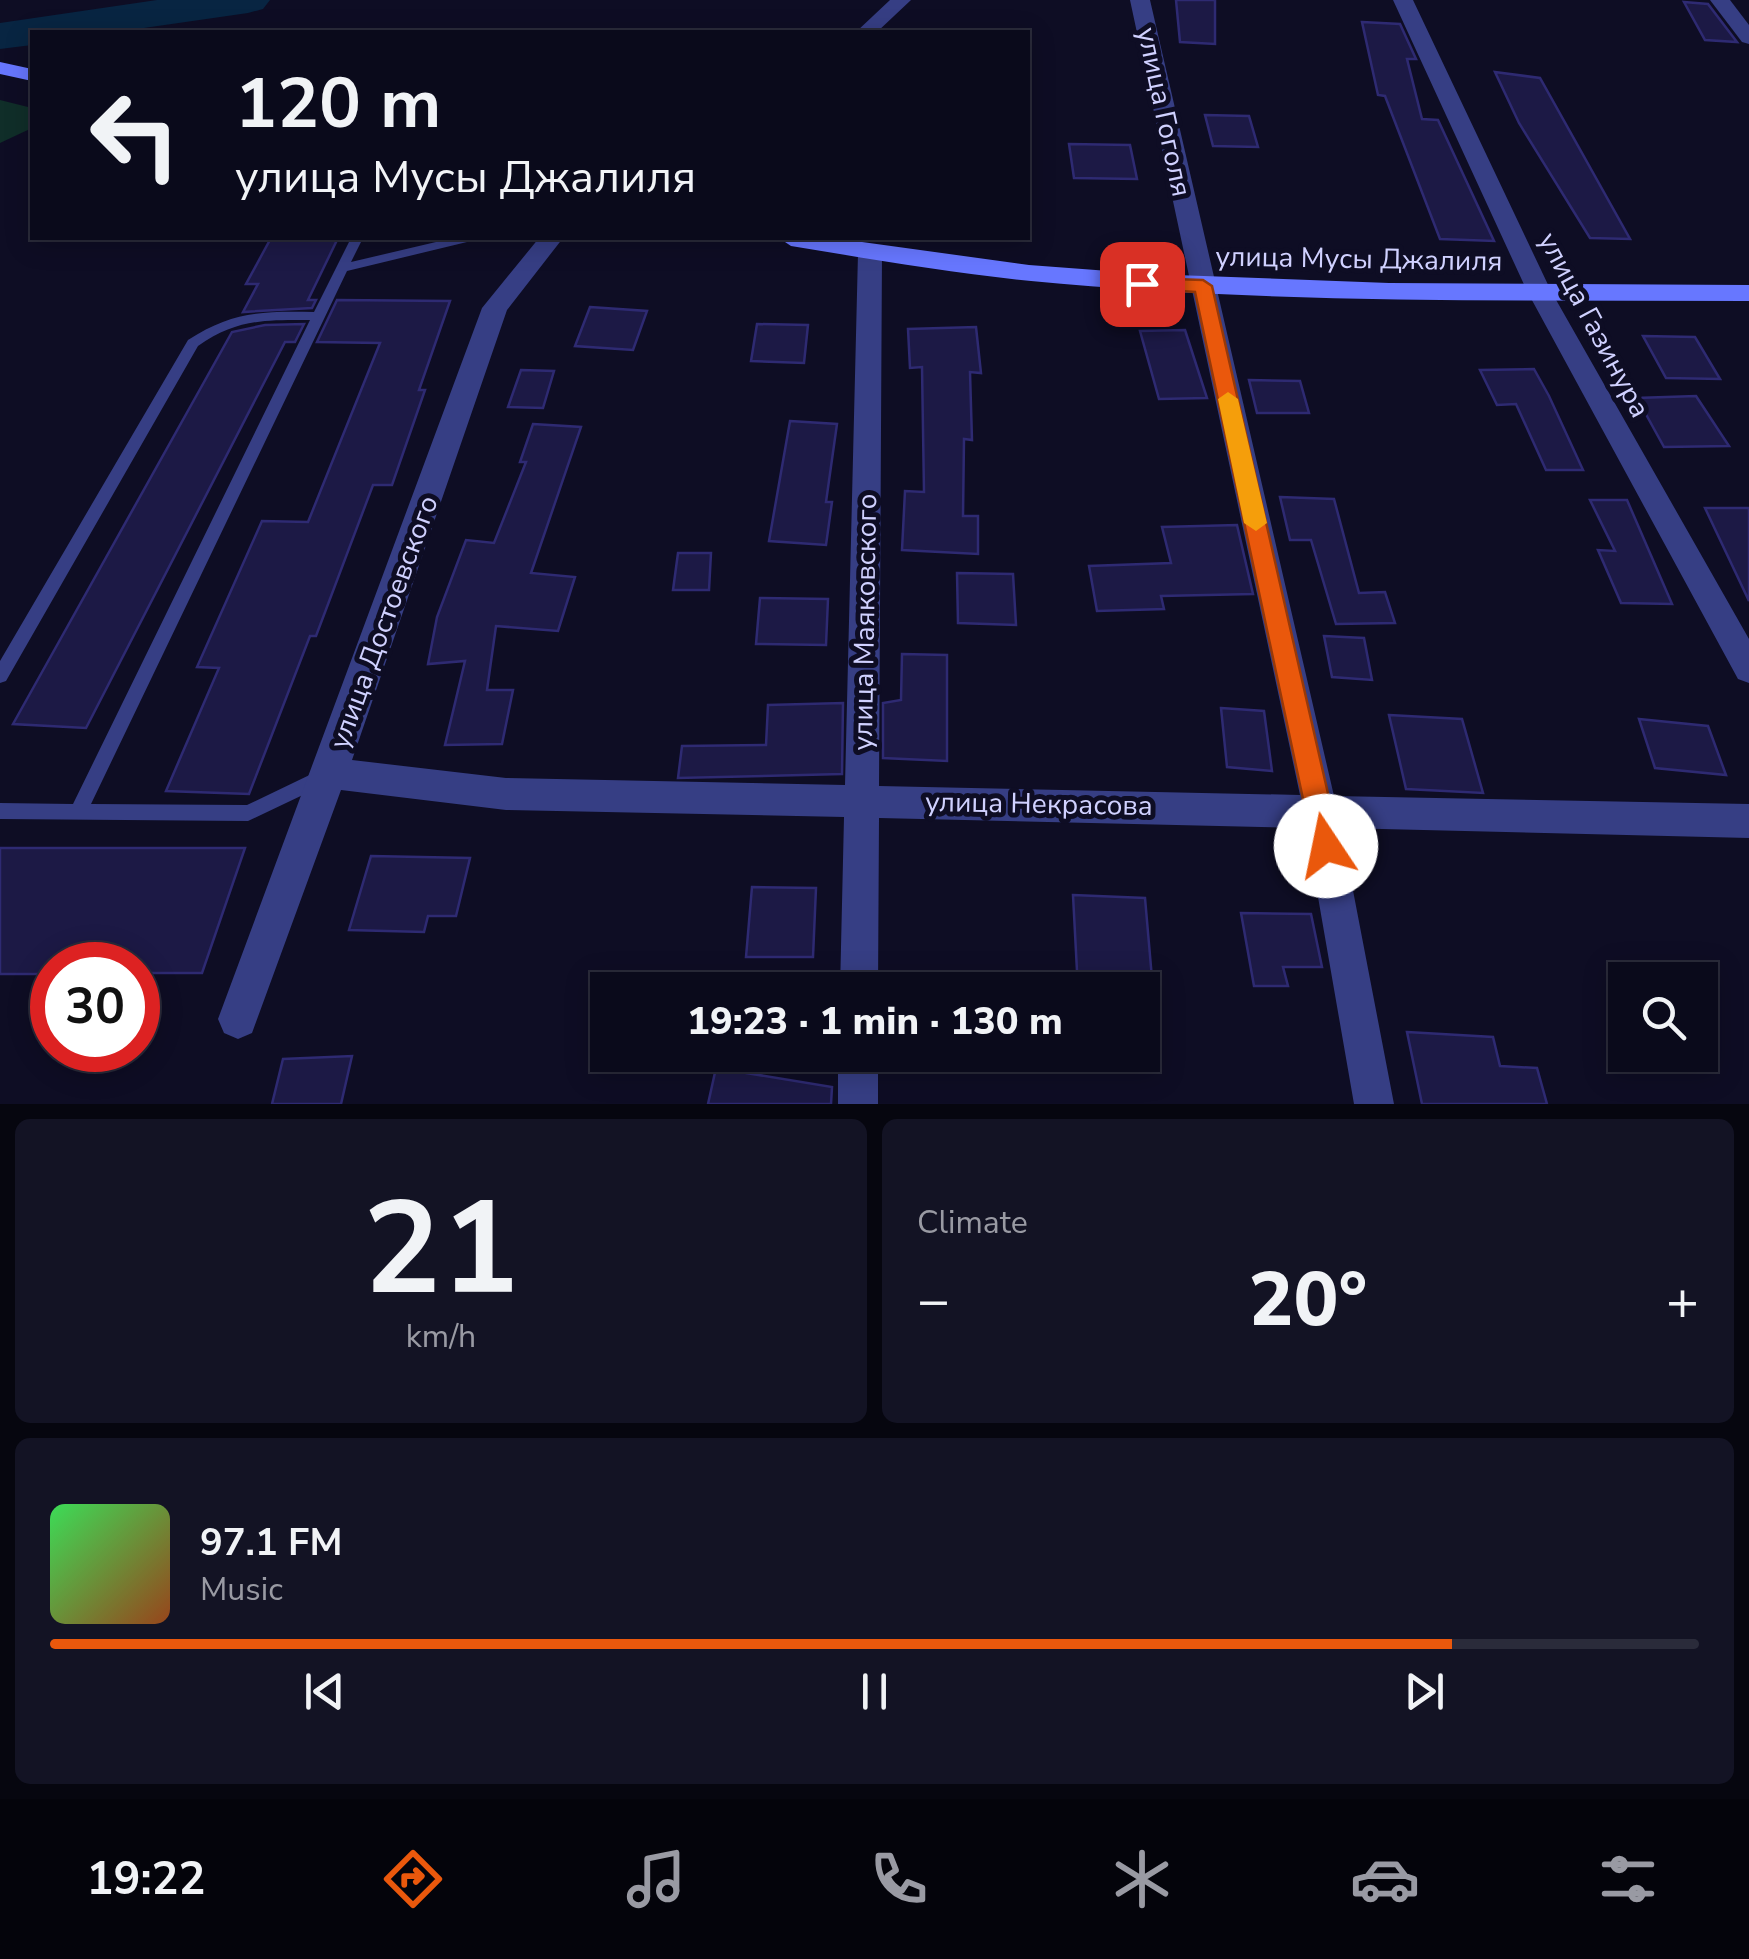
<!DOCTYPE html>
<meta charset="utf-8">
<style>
body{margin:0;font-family:"Nunito Sans",sans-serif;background:#131324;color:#f1f3f6;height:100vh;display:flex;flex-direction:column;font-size:38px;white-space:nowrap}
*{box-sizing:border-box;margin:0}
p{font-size:32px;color:#999aa3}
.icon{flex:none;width:55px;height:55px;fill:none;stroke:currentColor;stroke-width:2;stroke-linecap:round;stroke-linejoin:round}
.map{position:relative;height:1104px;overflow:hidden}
.details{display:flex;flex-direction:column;gap:15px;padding:15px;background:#06060f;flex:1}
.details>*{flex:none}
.guide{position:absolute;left:30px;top:30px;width:1000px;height:210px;border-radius:0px;box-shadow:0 5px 25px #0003,0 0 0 2px #2a2b3a;background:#0a0a1b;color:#f1f3f6;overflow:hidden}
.controls{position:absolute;left:1608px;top:962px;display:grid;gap:20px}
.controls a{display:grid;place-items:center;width:110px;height:110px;border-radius:0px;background:#0a0a1b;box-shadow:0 5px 25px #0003,0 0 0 2px #2a2b3a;font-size:50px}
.speed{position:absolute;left:30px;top:942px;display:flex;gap:20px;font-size:50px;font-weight:700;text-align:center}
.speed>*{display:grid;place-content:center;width:130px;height:130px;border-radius:50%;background:#0a0a1b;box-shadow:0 5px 25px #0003,0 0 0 2px #2a2b3a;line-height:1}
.speed .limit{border:15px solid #d22;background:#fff;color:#111}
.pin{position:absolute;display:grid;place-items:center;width:85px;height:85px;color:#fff;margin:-42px;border-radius:20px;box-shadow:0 5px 15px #0006}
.me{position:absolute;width:110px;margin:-55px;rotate:349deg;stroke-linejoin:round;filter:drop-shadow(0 0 8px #0008)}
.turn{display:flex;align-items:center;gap:35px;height:210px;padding:0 40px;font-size:45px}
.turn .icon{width:130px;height:130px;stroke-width:2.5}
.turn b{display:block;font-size:70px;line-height:85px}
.big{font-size:75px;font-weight:800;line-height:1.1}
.details .card{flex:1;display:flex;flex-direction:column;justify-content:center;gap:15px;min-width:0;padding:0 35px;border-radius:15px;background:#131324}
.details .dial{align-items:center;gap:0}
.dial b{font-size:130px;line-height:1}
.song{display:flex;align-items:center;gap:30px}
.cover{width:120px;height:120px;border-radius:15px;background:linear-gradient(135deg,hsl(130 70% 55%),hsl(20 70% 35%))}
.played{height:10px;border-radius:5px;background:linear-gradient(90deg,#ea580c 85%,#2a2b3a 85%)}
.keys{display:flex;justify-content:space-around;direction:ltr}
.heat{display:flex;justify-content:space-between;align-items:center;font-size:55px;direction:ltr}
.details .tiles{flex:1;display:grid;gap:15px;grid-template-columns:1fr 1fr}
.card:last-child{grid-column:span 2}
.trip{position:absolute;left:590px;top:972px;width:570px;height:100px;border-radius:0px;background:#0a0a1b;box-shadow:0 5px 25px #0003,0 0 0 2px #2a2b3a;font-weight:800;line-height:100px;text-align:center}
.tab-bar{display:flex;height:160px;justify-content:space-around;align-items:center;background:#04040b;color:#999aa3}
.tab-bar .icon{width:70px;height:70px}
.tab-bar .current{color:#ea580c}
.tab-bar b{font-size:45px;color:#f1f3f6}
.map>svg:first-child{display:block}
.green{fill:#102e29}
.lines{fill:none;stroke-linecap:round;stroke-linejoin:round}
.river{fill:#082542;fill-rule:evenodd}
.building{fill:#1c1945;stroke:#2e2a72;stroke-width:2.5}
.lane{fill:#363e84;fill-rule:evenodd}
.street{fill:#363e84;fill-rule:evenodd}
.secondary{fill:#6777ff;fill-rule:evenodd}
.route{fill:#ea580c;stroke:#983908;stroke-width:2.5}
.slow{fill:#f59e0b}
.labels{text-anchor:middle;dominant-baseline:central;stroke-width:10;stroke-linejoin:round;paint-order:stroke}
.street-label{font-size:28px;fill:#d0d1ff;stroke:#0e0d24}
</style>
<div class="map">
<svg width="1749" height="1104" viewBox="0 0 1749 1104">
<rect width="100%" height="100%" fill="#0e0d24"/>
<path class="green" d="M0 100 32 108V128L0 143Z"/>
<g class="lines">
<path class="river" d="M157 0H270L263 9 248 13 116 32H32V45L0 49V23Z"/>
</g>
<g class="building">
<path d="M1176 0H1215V44L1180 42Z"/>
<path d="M1684 2 1708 4 1737 42 1705 40Z"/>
<path d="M1362 22 1400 24 1416 59H1407L1422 119 1438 120 1494 241 1440 239 1385 96 1378 95Z"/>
<path d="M1495 72 1540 78 1630 239 1590 238 1519 123Z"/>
<path d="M1205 115 1249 116 1258 147 1213 146Z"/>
<path d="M1069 144 1130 145 1137 179 1074 178Z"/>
<path d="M271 238H338L308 300H316L312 308 243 312 258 284H246Z"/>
<path d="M337 300 450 301 419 390H425L392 485H373L316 636H310L249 794 166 791 219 668 197 667 262 521 308 522 380 343 317 342Z"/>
<path d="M590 307 647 311 633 350 575 346Z"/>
<path d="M304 324 295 342H285L86 728 13 724 232 332 265 325Z"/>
<path d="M757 324 808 325 804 363 751 361Z"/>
<path d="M976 327 981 373 970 372 972 440 964 439 963 516H978V554L902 550 905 491 924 492 922 367 910 368 908 329Z"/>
<path d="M1185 330 1207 398 1159 399 1140 331Z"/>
<path d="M1643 336 1695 337 1720 379 1666 378Z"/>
<path d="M1534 369 1549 396 1583 470H1546L1516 404 1497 405 1480 370Z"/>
<path d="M521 370 554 371 543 408 508 407Z"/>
<path d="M1249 380 1300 381 1309 413H1257Z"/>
<path d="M1696 396 1729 446 1664 447 1637 398Z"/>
<path d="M790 421 837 424 826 502H832L826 545 769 541Z"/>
<path d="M533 424 581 427 531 573 575 577 558 631 496 626 487 690H513L502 744 445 745 465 661 428 664 437 617 466 540 494 543 526 462H520Z"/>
<path d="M1280 497 1334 499 1359 593 1385 592 1395 623 1336 624 1311 540H1290Z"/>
<path d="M1590 500H1627L1672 604 1621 603 1598 550 1615 551Z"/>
<path d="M1705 508H1749V601Z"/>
<path d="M1237 525 1253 594 1161 596 1164 609 1097 611 1089 566 1171 563 1162 527Z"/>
<path d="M678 553H711L709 590H673Z"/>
<path d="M957 573 1013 574 1016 625 958 623Z"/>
<path d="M760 598 828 599 826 645 756 644Z"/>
<path d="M1324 636 1364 638 1372 680 1332 677Z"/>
<path d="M902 654 947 655V761L883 758V703L901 700Z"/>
<path d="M843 703 842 774 678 778 682 746 766 745 768 705Z"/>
<path d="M1221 708 1264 711 1272 771 1227 767Z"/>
<path d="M1389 715 1462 719 1483 793 1406 789Z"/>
<path d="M1639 719 1708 726 1726 775 1655 768Z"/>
<path d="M0 848H245L202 973H138V965H52V974H0Z"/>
<path d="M371 856 470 858 456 916H428L424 932 349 930Z"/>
<path d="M752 887 816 888 813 957H746Z"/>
<path d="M1073 895 1145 898 1153 990H1078Z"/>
<path d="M1241 913 1311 914 1322 967H1283L1288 986H1254Z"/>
<path d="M1407 1032 1493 1037 1500 1066 1537 1068 1547 1104H1422Z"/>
<path d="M352 1056 341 1104H272L283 1059Z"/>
<path d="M716 1068 832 1087 831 1104H708Z"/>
</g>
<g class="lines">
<path class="lane" d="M351 238H363L351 262 453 238H473L467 242 347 271 91 804 247 805 322 769 328 771 331 777 328 783 248 821 0 819V803L73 804 310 320C264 320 237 319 198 346L6 681 0 683V661L188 340C232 311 264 311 314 312Z"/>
<g class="street">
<path d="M890 0H911L877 32H856Z"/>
<path d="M1130 0H1150L1334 796 1749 804V838L1341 828 1394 1104H1354L1306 828 879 818 878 990H840L844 817 506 810 341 790 252 1033 238 1039 224 1033 218 1019 482 308 539 238H563L507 310 352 760 506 778 845 785 858 253 870 245 882 253 879 786 1300 795Z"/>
<path d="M1393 0H1413L1551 291 1749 639V683L1738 679 1527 291Z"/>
<path d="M1710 0H1730L1749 25V44L1742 42Z"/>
<rect x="838" y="1055" width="40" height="49"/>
</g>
<g class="secondary">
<path d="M0 62 32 69V81L0 74Z"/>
<path d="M779 238H833L1029 265 1149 274 1389 283 1749 285V301C1510 300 1269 304 1031 281 950 273 871 259 791 246Z"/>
</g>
</g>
<path class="route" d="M1142 278 1203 280 1212 286 1340 846 1336 855 1326 859 1317 855 1313 846 1195 292 1135 288 1132 284Z"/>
<path class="slow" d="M1228 392 1238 399 1267 523 1256 531 1244 523 1218 399Z"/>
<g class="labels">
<g class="street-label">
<text transform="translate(1164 112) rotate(78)">улица Гоголя</text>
<text transform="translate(1359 259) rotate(1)">улица Мусы Джалиля</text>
<text transform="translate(1594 325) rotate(62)">улица Газинура</text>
<text transform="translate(384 622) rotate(-70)">улица Достоевского</text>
<text transform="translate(865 622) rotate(-89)">улица Маяковского</text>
<text transform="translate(1039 804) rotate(1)">улица Некрасова</text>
</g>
</g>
</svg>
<div class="controls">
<a><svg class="icon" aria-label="search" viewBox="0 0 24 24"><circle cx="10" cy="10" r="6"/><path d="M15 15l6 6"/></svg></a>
</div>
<div class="speed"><div class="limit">30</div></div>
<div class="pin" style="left:1142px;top:284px;background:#d93025"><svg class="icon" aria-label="arrive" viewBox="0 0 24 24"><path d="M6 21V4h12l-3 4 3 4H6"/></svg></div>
<svg class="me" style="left:1326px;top:846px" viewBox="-20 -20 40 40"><circle r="19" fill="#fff"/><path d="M0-13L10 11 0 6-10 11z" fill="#ea580c"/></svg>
<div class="trip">19:23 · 1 min · 130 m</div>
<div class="guide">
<div class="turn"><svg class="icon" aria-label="left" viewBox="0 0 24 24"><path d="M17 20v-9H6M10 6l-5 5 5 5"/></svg><div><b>120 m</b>улица Мусы Джалиля</div></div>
</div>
</div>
<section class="details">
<div class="tiles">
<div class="card dial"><b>21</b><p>km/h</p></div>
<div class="card"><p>Climate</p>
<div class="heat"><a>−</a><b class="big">20°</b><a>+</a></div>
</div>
<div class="card">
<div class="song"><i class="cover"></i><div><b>97.1 FM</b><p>Music</p></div></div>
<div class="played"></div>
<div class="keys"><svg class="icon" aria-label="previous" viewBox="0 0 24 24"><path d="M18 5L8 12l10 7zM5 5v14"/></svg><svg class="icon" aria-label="pause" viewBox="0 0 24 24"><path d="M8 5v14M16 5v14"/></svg><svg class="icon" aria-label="next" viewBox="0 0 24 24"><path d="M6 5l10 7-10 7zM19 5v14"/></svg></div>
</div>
</div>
</section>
<nav class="tab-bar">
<b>19:22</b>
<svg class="icon current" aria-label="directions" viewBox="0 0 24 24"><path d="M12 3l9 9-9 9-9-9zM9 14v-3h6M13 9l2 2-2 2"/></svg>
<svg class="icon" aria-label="music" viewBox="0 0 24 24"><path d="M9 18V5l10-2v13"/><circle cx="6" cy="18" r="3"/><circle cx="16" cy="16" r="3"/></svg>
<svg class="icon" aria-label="phone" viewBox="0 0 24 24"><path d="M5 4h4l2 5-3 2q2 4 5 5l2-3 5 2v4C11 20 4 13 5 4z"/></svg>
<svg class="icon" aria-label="climate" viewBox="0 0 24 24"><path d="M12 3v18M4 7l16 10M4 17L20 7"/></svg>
<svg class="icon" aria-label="car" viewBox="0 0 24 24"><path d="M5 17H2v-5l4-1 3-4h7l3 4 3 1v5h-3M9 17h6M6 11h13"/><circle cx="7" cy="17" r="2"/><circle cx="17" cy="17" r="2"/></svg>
<svg class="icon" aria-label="filters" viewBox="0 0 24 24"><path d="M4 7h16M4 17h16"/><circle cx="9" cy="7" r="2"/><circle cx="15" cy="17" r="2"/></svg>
</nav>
